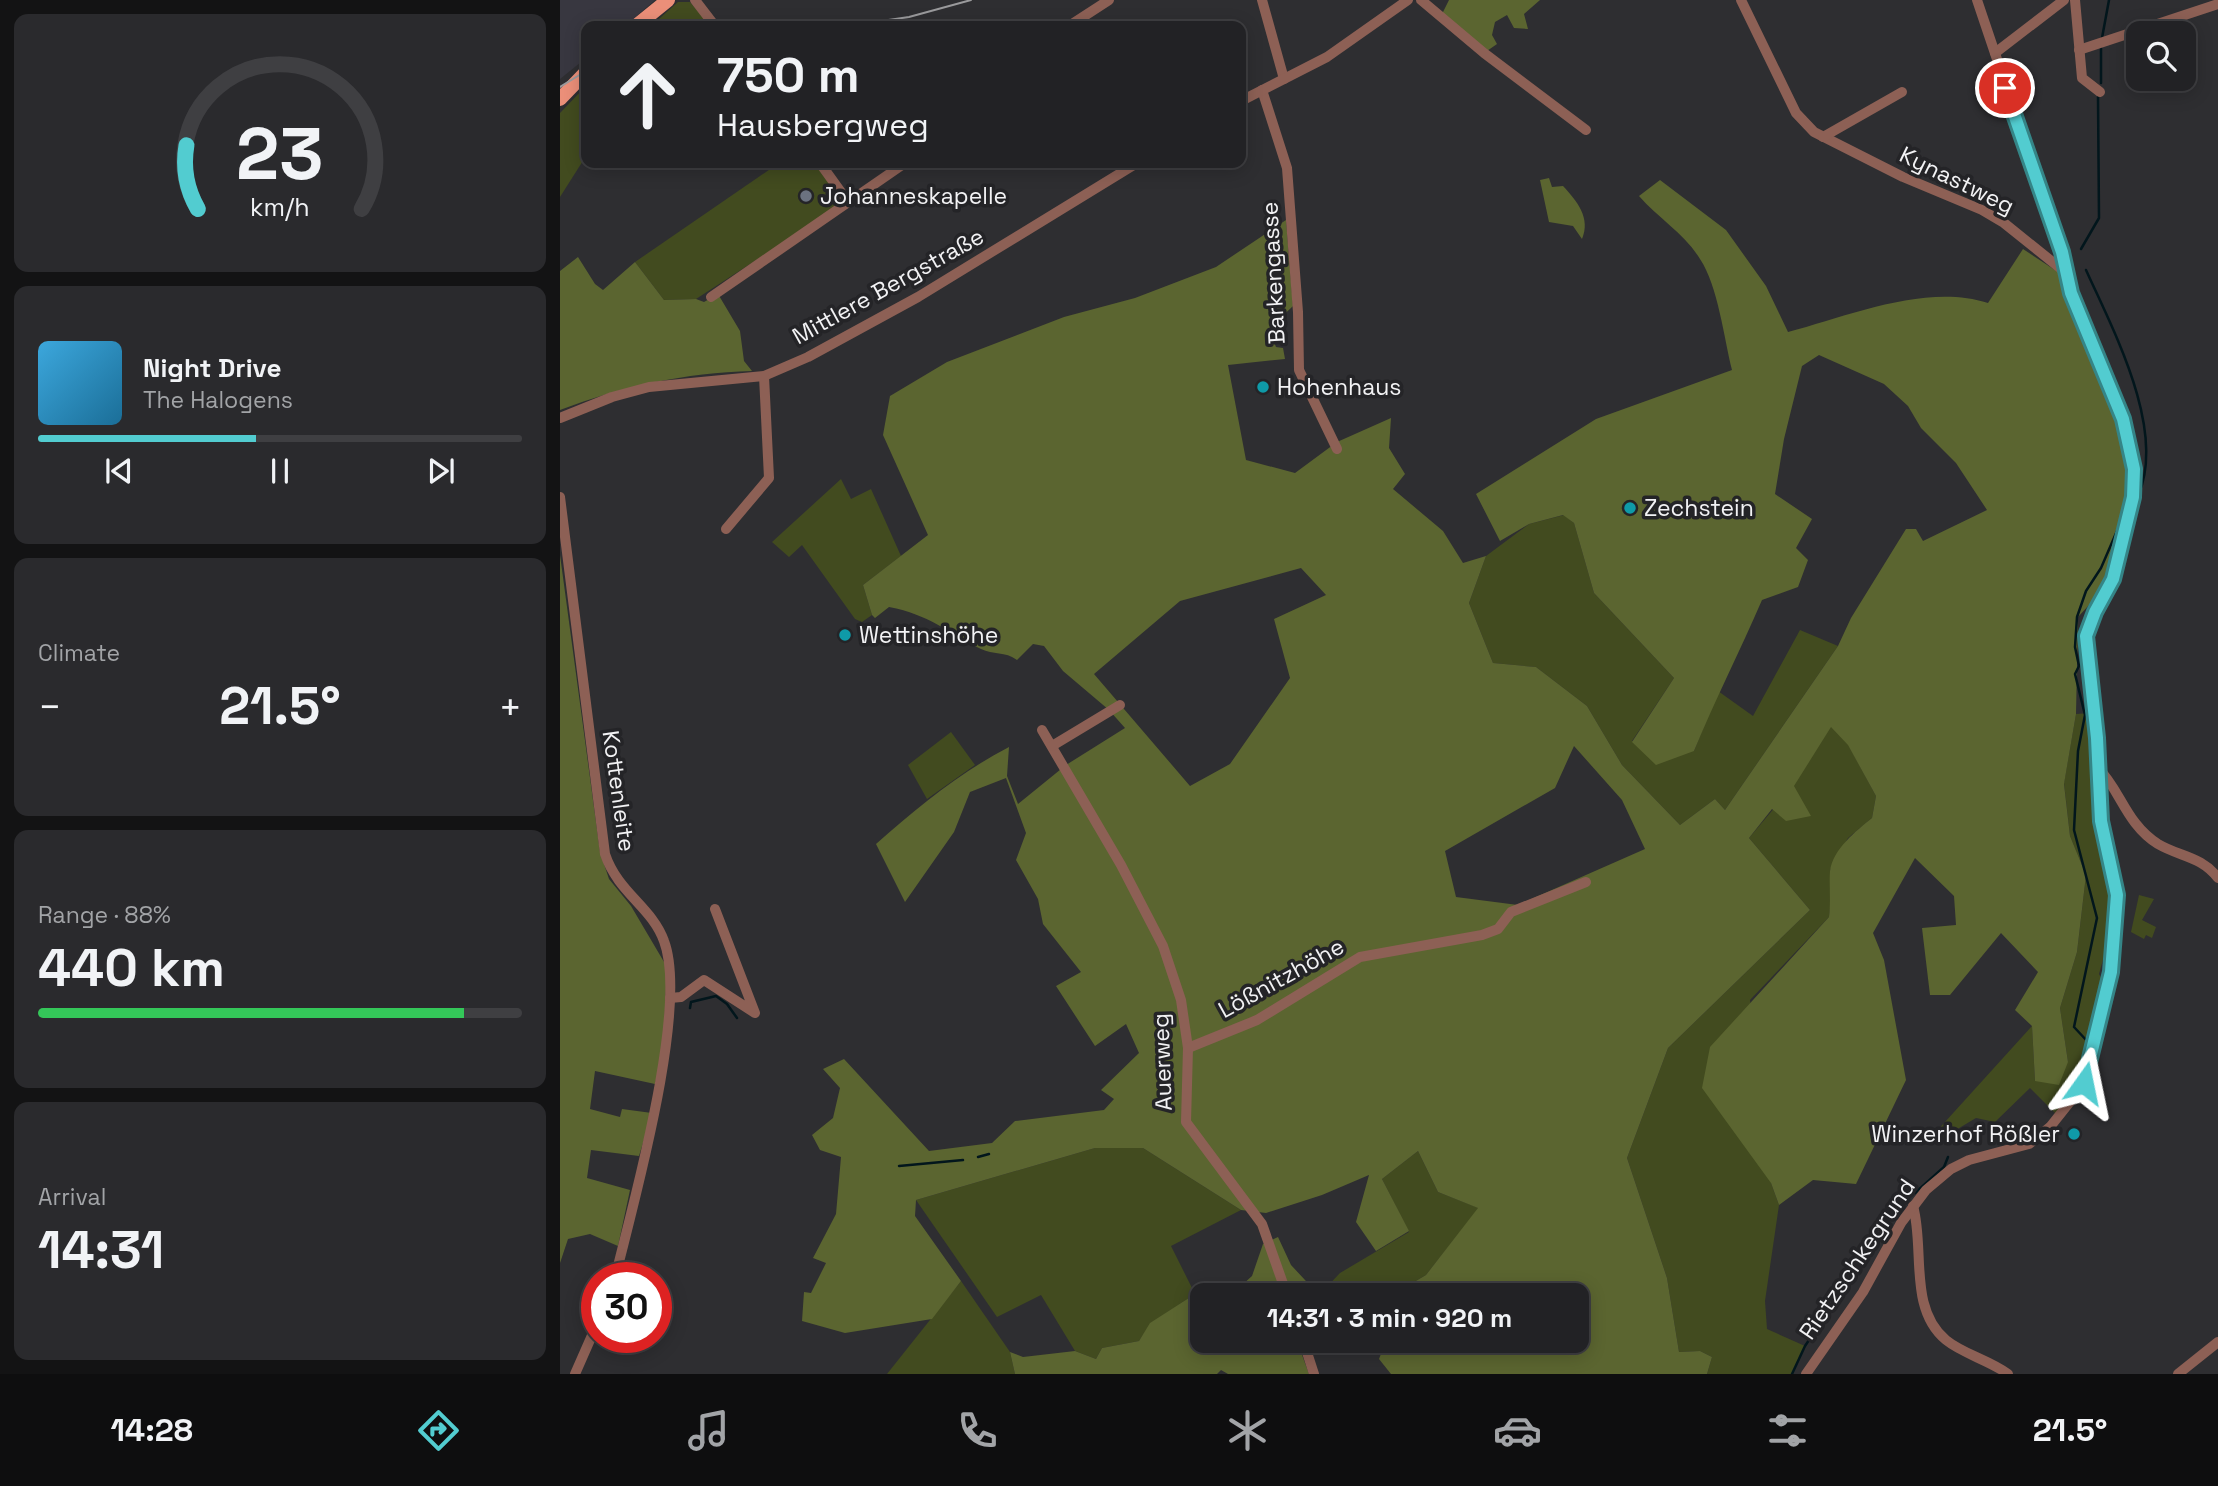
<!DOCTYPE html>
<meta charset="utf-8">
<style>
body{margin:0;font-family:"Space Grotesk",sans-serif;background:#2a2a2d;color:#f1f3f6;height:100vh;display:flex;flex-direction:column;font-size:26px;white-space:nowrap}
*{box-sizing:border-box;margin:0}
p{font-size:23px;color:#a2a4a7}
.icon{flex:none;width:38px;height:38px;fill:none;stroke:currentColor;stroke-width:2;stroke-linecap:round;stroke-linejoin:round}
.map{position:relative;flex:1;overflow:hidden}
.details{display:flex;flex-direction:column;gap:14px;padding:14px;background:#131314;width:560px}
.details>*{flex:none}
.guide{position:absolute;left:21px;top:21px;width:665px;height:147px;border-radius:14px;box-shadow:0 4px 18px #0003,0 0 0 2px #3f3f42;background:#222225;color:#f1f3f6;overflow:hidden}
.fabs{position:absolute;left:1566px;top:21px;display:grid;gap:14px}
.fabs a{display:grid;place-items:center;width:70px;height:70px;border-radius:14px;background:#222225;box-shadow:0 4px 18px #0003,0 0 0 2px #3f3f42;font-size:35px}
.speed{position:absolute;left:21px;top:1262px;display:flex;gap:14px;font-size:35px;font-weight:700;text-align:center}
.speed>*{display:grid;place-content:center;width:91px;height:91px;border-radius:50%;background:#222225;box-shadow:0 4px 18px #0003,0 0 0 2px #3f3f42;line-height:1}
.speed .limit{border:10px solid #d22;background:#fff;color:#111}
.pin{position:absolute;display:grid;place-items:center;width:60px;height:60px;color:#fff;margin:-30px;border:4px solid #fff;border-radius:50%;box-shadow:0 2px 7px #0007}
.me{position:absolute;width:77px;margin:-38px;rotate:12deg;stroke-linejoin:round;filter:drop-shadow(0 0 5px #0008)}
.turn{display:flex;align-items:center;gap:24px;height:147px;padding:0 21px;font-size:32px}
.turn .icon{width:91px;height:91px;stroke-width:2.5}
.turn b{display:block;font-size:49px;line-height:60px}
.big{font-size:52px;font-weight:700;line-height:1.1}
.details .tile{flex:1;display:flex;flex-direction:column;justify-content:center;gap:10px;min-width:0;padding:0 24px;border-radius:14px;background:#2a2a2d}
.details .dial{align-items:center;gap:0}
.dial svg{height:182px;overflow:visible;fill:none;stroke:#3f3f42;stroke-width:7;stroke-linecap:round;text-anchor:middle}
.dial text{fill:#f1f3f6;stroke:none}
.song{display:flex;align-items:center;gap:21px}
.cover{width:84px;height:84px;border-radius:10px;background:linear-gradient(135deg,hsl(200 70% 55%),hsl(200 70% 35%))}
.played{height:7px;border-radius:4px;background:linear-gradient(90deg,#52ccd0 45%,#3f3f42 45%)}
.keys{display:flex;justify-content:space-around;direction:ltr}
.heat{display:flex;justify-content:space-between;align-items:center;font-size:38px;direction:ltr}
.charge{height:10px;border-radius:5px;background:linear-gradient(90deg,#34c759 88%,#3f3f42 0)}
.trip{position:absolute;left:630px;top:1283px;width:399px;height:70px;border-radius:14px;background:#222225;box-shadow:0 4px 18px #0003,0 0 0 2px #3f3f42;font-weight:700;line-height:70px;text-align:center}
.menu{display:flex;height:112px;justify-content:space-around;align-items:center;background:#0e0e0f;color:#a2a4a7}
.menu .icon{width:49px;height:49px}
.menu .selected{color:#52ccd0}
.menu b{font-size:32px;color:#f1f3f6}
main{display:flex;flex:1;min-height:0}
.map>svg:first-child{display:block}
.built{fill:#383740}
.green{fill:#424b1f}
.forest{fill:#5b6530;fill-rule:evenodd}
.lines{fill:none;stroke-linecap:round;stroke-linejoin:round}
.stream{stroke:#02161c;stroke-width:2.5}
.minor{stroke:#8d6055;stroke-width:10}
.major{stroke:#eb8f79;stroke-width:14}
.tram{stroke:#9a9a9c;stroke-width:2}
.route-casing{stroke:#358587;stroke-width:18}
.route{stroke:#52ccd0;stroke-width:12}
.worship-dot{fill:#6b7280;stroke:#242427;stroke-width:2.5}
.culture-dot{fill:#0f9aa8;stroke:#242427;stroke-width:2.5}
.labels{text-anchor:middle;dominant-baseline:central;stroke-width:7;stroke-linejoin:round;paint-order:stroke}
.street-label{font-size:23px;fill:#f2f2f4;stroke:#242427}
.poi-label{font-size:23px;fill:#f2f2f4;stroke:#242427;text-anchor:start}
</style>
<main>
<section class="details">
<div class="tile dial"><svg viewBox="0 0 100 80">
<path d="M14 69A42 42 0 1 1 86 69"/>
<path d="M14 69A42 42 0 0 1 9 41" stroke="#52ccd0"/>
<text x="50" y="56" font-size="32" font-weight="700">23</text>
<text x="50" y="72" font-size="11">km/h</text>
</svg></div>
<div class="tile">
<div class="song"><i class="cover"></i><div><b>Night Drive</b><p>The Halogens</p></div></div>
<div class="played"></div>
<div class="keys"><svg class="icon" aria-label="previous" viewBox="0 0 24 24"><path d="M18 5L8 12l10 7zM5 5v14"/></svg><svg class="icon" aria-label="pause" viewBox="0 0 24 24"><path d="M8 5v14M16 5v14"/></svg><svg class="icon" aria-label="next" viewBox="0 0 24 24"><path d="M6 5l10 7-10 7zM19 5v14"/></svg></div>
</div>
<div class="tile"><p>Climate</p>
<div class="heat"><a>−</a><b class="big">21.5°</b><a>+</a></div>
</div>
<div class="tile"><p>Range · 88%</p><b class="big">440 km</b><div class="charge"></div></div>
<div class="tile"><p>Arrival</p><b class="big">14:31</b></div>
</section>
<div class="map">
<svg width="1658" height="1374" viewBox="0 0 1658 1374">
<rect width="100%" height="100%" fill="#2e2e31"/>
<path class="built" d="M0 0H95L65 26H26V58L0 79Z"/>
<g class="green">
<path d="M118 2H130L151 26H91Z"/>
<path d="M26 86V156L0 197V113Z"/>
<path d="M219 163H254L277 191 283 204 136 299 104 300 75 262Z"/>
<path d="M281 479 291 499 311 489 341 556 303 585 312 615 302 622 295 619 242 545 229 557 212 542Z"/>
<path d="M1004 515 1014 523 1034 593 1114 678 1072 741 1134 751 1158 691 1193 716 1240 630 1278 646 1165 810 1155 799 1120 825 1062 765 1027 706 976 667 933 663 909 603 926 556 969 524Z"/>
<path d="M1530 713 1535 766 1534 795 1554 896 1550 953 1544 956 1539 974 1546 986 1524 1073 1497 1115 1470 1088 1435 1122 1416 1118 1379 1140 1375 1133 1472 1026 1475 1081 1508 1062 1500 1008 1517 952 1526 875 1510 836 1504 783 1516 714Z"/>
<path d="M1271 726 1288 744 1316 796 1312 818 1288 838 1270 870 1272 891 1269 917 1190 1000 1211 1183 1219 1205 1205 1301 1207 1329 1245 1346 1232 1374H1147L1152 1357 1140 1351 1119 1352 1107 1278 1067 1158 1108 1048 1250 910 1189 838 1233 786Z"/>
<path d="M391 732 415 765 367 799 348 765Z"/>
<path d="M1579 895 1594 899 1582 920 1596 927 1592 938 1586 935 1584 939 1571 932Z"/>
<path d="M535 1148H583L681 1210 611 1246 635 1294 591 1323 579 1341 542 1348 536 1359 515 1351 481 1295 437 1317 356 1200Z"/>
<path d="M858 1151 878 1192 919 1208 866 1275 832 1295H759L780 1273 849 1232 822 1179Z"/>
<path d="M401 1281 450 1352 455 1374H327Z"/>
</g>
<g class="forest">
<path d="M889 0H980L964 14 968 29 954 28 947 15 935 22 932 35 937 44 927 51 882 14Z"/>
<path d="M989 178 992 187 1003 186C1017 201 1031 218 1022 239L1013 226 989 222 980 180Z"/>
<path d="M1100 180 1166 230 1206 286 1228 332C1289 316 1366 283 1428 303L1463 249 1501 274 1572 450 1574 469 1553 579 1518 617 1516 714 1504 784 1510 836 1526 875 1517 952 1500 1008 1508 1062 1499 1085 1475 1081 1472 1026 1455 1010 1478 972 1441 933 1390 995H1370L1362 928 1396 925 1394 896 1355 858 1313 933 1324 960 1346 1080 1296 1184 1253 1180 1219 1205 1211 1183 1142 1088 1150 1047 1269 917C1271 901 1269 884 1270 871 1273 849 1296 831 1312 818L1316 796 1288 745 1271 727 1234 786 1251 816 1226 821 1212 809 1189 838 1250 910 1108 1048 1067 1158 1107 1278 1119 1352 1140 1351 1152 1357 1147 1374H831L819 1359 826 1341 1017 1340V1295H832L866 1275 918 1208 878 1192 858 1151 822 1179 849 1231 816 1251 796 1222 809 1175 762 1195 706 1213 681 1210 583 1148H535L356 1200 355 1216 401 1281 372 1319 285 1333 242 1321 244 1292 251 1293 266 1263 253 1258 276 1214 281 1157 260 1150 252 1135 273 1118 280 1088 263 1069 284 1059 369 1151 432 1143 455 1121 544 1110 554 1099 541 1090 579 1053 566 1024 535 1046 496 986 521 972 483 924 478 899 456 860 466 833 446 778 410 792 394 832 345 902 316 844C358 807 399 773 449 747L447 776 458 804 506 765 565 728 549 710 503 671 484 646 473 644 457 660C445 651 433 655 421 649 385 631 370 615 329 607L315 618 312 615 303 585 368 535 323 435 330 396 387 362 504 317 575 298 656 267 726 220 733 306 709 329 716 347 723 348 725 359 668 365 686 460 735 473 777 442 831 418 829 448 845 474 833 489 883 531 903 563 926 556 909 603 933 663 976 667 1027 706 1062 765 1120 825 1155 799 1165 810 1278 646 1291 618 1346 529H1356L1363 541 1427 510 1396 463 1361 428 1348 406 1324 384 1259 355 1242 366 1224 439 1215 494 1252 519 1236 548 1248 560 1238 587 1202 600C1180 651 1155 700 1134 751L1096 765 1072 742 1114 678 1034 593 1014 523 1003 515 969 524 940 541 916 494 1036 419 1172 370C1164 338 1158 286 1140 259 1125 234 1098 218 1079 196ZM741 568 766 595 714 619 730 678 670 764 630 786 534 674 620 601ZM1014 746 1062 800 1085 849 958 905 896 897 885 851 995 788Z"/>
<path d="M18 257 35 284 43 290 75 262 104 300 136 299 144 302 158 294 180 331 184 361 192 371C125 373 63 386 0 410V271Z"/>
<path d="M0 555 40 852 49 879 71 906 107 967 103 1052 95 1084 35 1071 30 1109 60 1117 62 1109 92 1113 79 1156 31 1150 27 1178 70 1190 58 1246 30 1234 8 1239 0 1263Z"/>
<path d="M718 1237 731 1265 759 1295H671L692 1276 703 1244Z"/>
<path d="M635 1294 642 1302V1340L737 1341 749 1374H668L661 1370 657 1374H455L450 1352 463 1357 515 1351 536 1359 542 1348 579 1341 590 1323Z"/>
</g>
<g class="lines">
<g class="stream">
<path d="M1542 38 1549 0"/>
<path d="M1541 83V48"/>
<path d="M1521 249 1539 218 1538 97"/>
<path d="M1526 270C1553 330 1607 430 1578 496"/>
<path d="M130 1008 131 1002 156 996 167 1004 177 1018"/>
<path d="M1522 1075 1528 1042 1514 1027 1537 918 1514 830 1518 751 1525 715 1515 674 1519 666 1515 647 1517 617 1526 591 1541 568 1563 517"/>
<path d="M418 1157 429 1154"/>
<path d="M339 1166 403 1160"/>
<path d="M1347 1191 1355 1193 1384 1167 1388 1157"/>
<path d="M1232 1374 1245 1346 1308 1252"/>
</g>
<g class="minor">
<path d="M135 0 155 26"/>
<path d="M702 0 724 79"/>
<path d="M861 0 924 53 1026 130"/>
<path d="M1181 0 1236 113 1254 132 1343 177 1422 210 1444 223 1505 272"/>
<path d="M1515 0 1522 78 1540 92"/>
<path d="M509 26 549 0"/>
<path d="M1519 50 1658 4"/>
<path d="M1435 53 1504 0"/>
<path d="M702 90 727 168 738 312 739 370 777 449"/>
<path d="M681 101 767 57 848 0"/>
<path d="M1263 137 1342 92"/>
<path d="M260 163 288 202"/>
<path d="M151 297 345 163"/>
<path d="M0 418 52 397 89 387 204 376 248 357 358 297 577 163"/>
<path d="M0 497 45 854C58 893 92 907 104 941 129 1007 73 1204 55 1278"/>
<path d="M166 529 209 478 204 376"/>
<path d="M482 730 561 865 603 946 621 1000 628 1048 626 1122 702 1224 727 1295"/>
<path d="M492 746 560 705"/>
<path d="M1538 768C1560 789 1566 824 1598 844 1620 857 1641 856 1658 878"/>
<path d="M110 998 121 997 144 980 195 1013 155 909"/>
<path d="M628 1048 697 1020 800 957 922 935 938 929 951 912 1026 882"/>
<path d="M1353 1206C1365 1248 1348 1309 1386 1340 1403 1354 1429 1360 1448 1374"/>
<path d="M743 1340 754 1374"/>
<path d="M15 1374 37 1324"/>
<path d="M1246 1374 1303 1292 1341 1223 1366 1190 1391 1169 1409 1160 1469 1144 1490 1127 1525 1083 1545 1001 1551 972 1557 895 1541 821 1537 738 1526 636 1535 612 1553 579 1573 497 1574 469 1563 419 1511 293 1502 252 1417 0"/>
<path d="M1618 1374 1658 1342"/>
</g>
<g class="major">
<path d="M76 26 108 0"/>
<path d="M0 99 26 72"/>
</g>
<g class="tram">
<path d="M287 26 349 17 411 0"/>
<path d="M0 87 26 71"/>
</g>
</g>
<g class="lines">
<defs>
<path id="route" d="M1445 88 1502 252 1511 293 1563 419 1574 469 1573 497 1553 579 1535 612 1526 636 1537 738 1541 821 1557 895 1551 972 1524 1083"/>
</defs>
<use href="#route" class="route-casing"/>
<use href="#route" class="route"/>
</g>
<circle class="worship-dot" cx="246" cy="196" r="7"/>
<g class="culture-dot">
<circle cx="703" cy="387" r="7"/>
<circle cx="1070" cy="508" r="7"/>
<circle cx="285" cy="635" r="7"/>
<circle cx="1514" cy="1134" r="7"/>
</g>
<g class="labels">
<g class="street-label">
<text transform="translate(1397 180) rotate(26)">Kynastweg</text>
<text transform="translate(713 273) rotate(-93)">Barkengasse</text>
<text transform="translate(328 286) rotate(-29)">Mittlere Bergstraße</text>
<text transform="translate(59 791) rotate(82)">Kottenleite</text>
<text transform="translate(721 978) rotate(-29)">Lößnitzhöhe</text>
<text transform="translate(602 1062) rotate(-92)">Auerweg</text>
<text transform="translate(1297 1259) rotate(-56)">Rietzschkegrund</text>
</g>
<g class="poi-label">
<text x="260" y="196">Johanneskapelle</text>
<text x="717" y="387">Hohenhaus</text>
<text x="1084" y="508">Zechstein</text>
<text x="299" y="635">Wettinshöhe</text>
<text x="1500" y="1134" text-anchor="end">Winzerhof Rößler</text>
</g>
</g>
</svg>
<div class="fabs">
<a><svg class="icon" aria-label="search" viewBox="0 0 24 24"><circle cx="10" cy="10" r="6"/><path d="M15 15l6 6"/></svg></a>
</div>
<div class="speed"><div class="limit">30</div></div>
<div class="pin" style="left:1445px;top:88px;background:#d93025"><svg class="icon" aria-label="arrive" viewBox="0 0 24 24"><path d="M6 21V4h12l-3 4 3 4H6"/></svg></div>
<svg class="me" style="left:1524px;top:1083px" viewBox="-20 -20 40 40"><path d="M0-17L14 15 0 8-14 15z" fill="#52ccd0" stroke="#fff" stroke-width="4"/></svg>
<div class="trip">14:31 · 3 min · 920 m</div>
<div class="guide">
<div class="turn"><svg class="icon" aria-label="ahead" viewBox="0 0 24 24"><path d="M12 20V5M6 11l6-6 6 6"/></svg><div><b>750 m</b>Hausbergweg</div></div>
</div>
</div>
</main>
<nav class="menu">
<b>14:28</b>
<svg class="icon selected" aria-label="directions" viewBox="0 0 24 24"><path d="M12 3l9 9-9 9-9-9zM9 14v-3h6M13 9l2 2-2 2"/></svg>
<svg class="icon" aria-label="music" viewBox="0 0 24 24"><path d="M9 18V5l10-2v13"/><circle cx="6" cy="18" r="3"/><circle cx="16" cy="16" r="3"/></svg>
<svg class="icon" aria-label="phone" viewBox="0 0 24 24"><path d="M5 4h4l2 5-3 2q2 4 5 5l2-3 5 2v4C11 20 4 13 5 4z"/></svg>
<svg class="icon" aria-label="climate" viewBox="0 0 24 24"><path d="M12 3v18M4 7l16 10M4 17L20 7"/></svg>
<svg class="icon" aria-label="car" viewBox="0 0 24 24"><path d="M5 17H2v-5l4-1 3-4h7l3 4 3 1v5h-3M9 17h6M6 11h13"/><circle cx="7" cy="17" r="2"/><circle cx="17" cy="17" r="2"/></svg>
<svg class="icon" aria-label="filters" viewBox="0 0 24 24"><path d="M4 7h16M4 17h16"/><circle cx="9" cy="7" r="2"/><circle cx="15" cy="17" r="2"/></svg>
<b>21.5°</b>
</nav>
